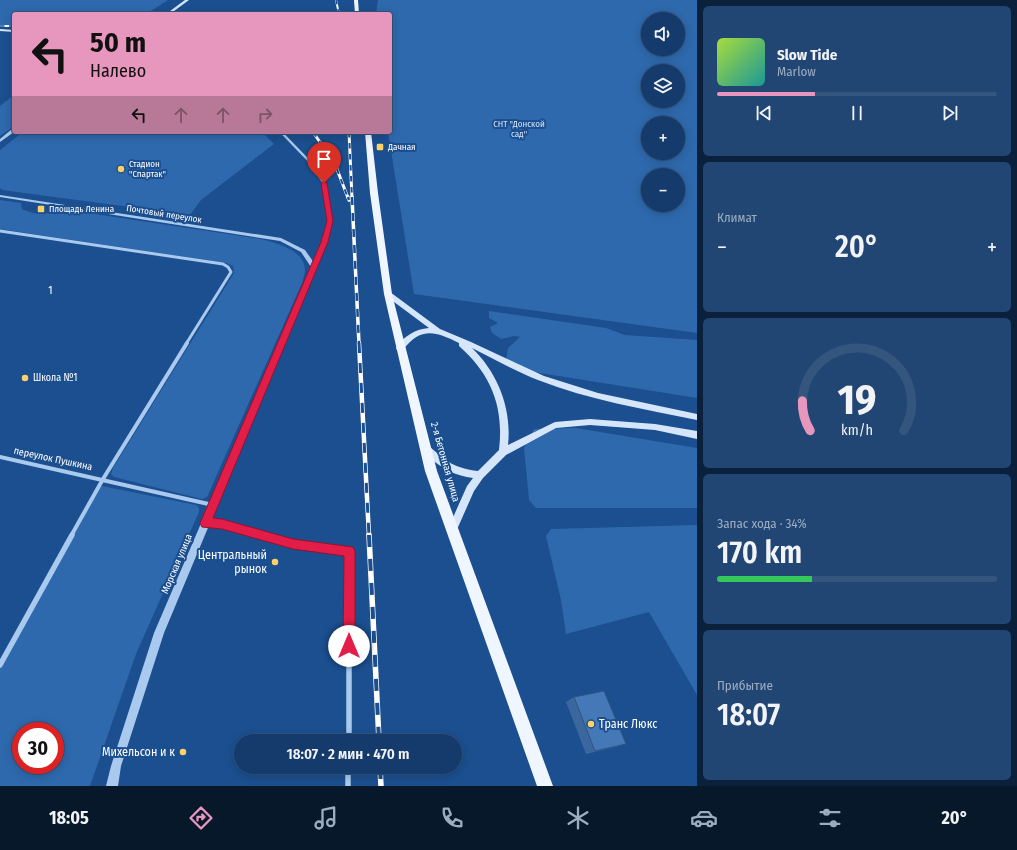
<!DOCTYPE html>
<html lang="ru">
<meta charset="utf-8">
<style>
body{margin:0;font-family:"Fira Sans Condensed",sans-serif;background:#214673;color:#f1f3f6;height:100vh;display:flex;flex-direction:column;font-size:15px;white-space:nowrap}
*{box-sizing:border-box;margin:0}
p{font-size:13px;color:#9dadc1}
.icon{flex:none;width:22px;height:22px;fill:none;stroke:currentColor;stroke-width:2;stroke-linecap:round;stroke-linejoin:round}
.map{position:relative;flex:1;overflow:hidden}
.side{display:flex;flex-direction:column;gap:6px;padding:6px;background:#0b203b;width:320px}
.side>*{flex:none}
.top-card{position:absolute;left:12px;top:12px;width:380px;height:122px;border-radius:4px;box-shadow:0 2px 10px #0003,0 0 0 1px #33557e;background:#e797bd;color:#111;overflow:hidden}
.tools{position:absolute;left:641px;top:12px;display:grid;gap:8px}
.tools a{display:grid;place-items:center;width:44px;height:44px;border-radius:50%;background:#143b6b;box-shadow:0 2px 10px #0003,0 0 0 1px #33557e;font-size:20px}
.speed{position:absolute;left:12px;top:722px;display:flex;gap:8px;font-size:20px;font-weight:700;text-align:center}
.speed>*{display:grid;place-content:center;width:52px;height:52px;border-radius:50%;background:#143b6b;box-shadow:0 2px 10px #0003,0 0 0 1px #33557e;line-height:1}
.speed .limit{border:6px solid #d22;background:#fff;color:#111}
.pin{position:absolute;display:grid;place-items:center;width:34px;height:34px;color:#fff;margin:-41px -17px;border-radius:50% 50% 50% 0;rotate:-45deg;box-shadow:0 0 4px #0007}
.pin .icon{rotate:45deg}
.me{position:absolute;width:44px;margin:-22px;rotate:0deg;stroke-linejoin:round;filter:drop-shadow(0 0 3px #0008)}
.turn{display:flex;align-items:center;gap:14px;height:84px;padding:0 12px;font-size:18px}
.turn .icon{width:52px;height:52px;stroke-width:2.5}
.turn b{display:block;font-size:28px;line-height:34px}
.lanes{display:flex;align-items:center;height:38px;padding:0 12px;background:#0003;justify-content:center;gap:20px;direction:ltr}
.lanes .off{opacity:.35}
.big{font-size:30px;font-weight:600;line-height:1.1}
.side .widget{flex:1;display:flex;flex-direction:column;justify-content:center;gap:6px;min-width:0;padding:0 14px;border-radius:6px;background:#214673}
.side .dial{align-items:center;gap:0}
.dial svg{height:104px;overflow:visible;fill:none;stroke:#33557e;stroke-width:7;stroke-linecap:round;text-anchor:middle}
.dial text{fill:#f1f3f6;stroke:none}
.song{display:flex;align-items:center;gap:12px}
.cover{width:48px;height:48px;border-radius:6px;background:linear-gradient(135deg,hsl(80 70% 55%),hsl(180 70% 35%))}
.played{height:4px;border-radius:2px;background:linear-gradient(90deg,#e797bd 35%,#33557e 35%)}
.keys{display:flex;justify-content:space-around;direction:ltr}
.heat{display:flex;justify-content:space-between;align-items:center;font-size:22px;direction:ltr}
.charge{height:6px;border-radius:3px;background:linear-gradient(90deg,#34c759 34%,#33557e 0)}
.trip{position:absolute;left:234px;top:734px;width:228px;height:40px;border-radius:20px;background:#143b6b;box-shadow:0 2px 10px #0003,0 0 0 1px #33557e;font-weight:600;line-height:40px;text-align:center}
.tab-bar{display:flex;height:64px;justify-content:space-around;align-items:center;background:#08182b;color:#9dadc1}
.tab-bar .icon{width:28px;height:28px}
.tab-bar .active{color:#e797bd}
.tab-bar b{font-size:18px;color:#f1f3f6}
main{display:flex;flex:1;min-height:0}
.map>svg:first-child{display:block}
.green{fill:#2e69ad;fill-rule:evenodd}
.lines{fill:none;stroke-linecap:round;stroke-linejoin:round}
.minor-far3{stroke:#a9c9ee;stroke-width:2.5}
.minor-far2{stroke:#a9c9ee;stroke-width:3}
.minor-far1{stroke:#a9c9ee;stroke-width:4}
.minor{stroke:#a9c9ee;stroke-width:5.5}
.tertiary{fill:#a9c9ee;fill-rule:evenodd}
.secondary{fill:#d6e6fa;fill-rule:evenodd}
.primary{fill:#f0f6ff;fill-rule:evenodd}
.rail-far4-casing{stroke:#fff;stroke-width:2}
.rail-far3-casing{stroke:#fff;stroke-width:3}
.rail-far2-casing{stroke:#fff;stroke-width:3.5}
.rail-far1-casing{stroke:#fff;stroke-width:4.5}
.rail-casing{stroke:#fff;stroke-width:5.5}
.rail-far4{stroke:#1b4f8f;stroke-width:1.5;stroke-dasharray:4.5;stroke-linecap:butt}
.rail-far3{stroke:#1b4f8f;stroke-width:2;stroke-dasharray:5.5;stroke-linecap:butt}
.rail-far2{stroke:#1b4f8f;stroke-width:2.5;stroke-dasharray:8;stroke-linecap:butt}
.rail-far1{stroke:#1b4f8f;stroke-width:3;stroke-dasharray:10;stroke-linecap:butt}
.rail{stroke:#1b4f8f;stroke-width:4;stroke-dasharray:12;stroke-linecap:butt}
.wall{fill:#3a679d}
.building{fill:#4478b7;stroke:#305480}
.route{fill:#e11d48;stroke:#92132f}
.poi-dot{fill:#ffd166;stroke:#1b4f8f;stroke-width:1.5}
.labels{text-anchor:middle;dominant-baseline:central;stroke-width:4;stroke-linejoin:round;paint-order:stroke}
.far-park-label{font-size:9px;fill:#cfe3fa;stroke:#1b4f8f}
.far-poi-label{font-size:9px;fill:#fff;stroke:#1b4f8f;text-anchor:start}
.far-street-label{font-size:9px;fill:#fff;stroke:#1b4f8f}
.poi-label{font-size:10px;fill:#fff;stroke:#1b4f8f;text-anchor:start}
.street-label{font-size:10px;fill:#fff;stroke:#1b4f8f}
.neighbourhood-label{font-size:11px;letter-spacing:1px;fill:#fff;stroke:#1b4f8f}
.near-poi-label{font-size:12px;fill:#fff;stroke:#1b4f8f;text-anchor:end}
</style>
<main>
<div class="map">
<svg width="697" height="786" viewBox="0 0 697 786">
<rect width="100%" height="100%" fill="#1b4f8f"/>
<g class="green">
<path d="M0 0H168L146 14H14V25H0Z"/>
<path d="M378 0H697V333L414 294 388 132H390V14H376ZM648 19H678V49H648ZM648 71H678V101H648ZM648 123H678V153H648ZM648 175H678V205H648Z"/>
<path d="M14 95V126L0 136V106Z"/>
<path d="M23 132H262L274 144 201 200 190 215 2 190 0 188V150Z"/>
<path d="M0 200 21 203 22 209C39 216 45 215 61 209L261 239C276 243 305 250 305 270 305 274 303 279 302 283L207 497 202 499 114 477 111 474 113 468 234 273 233 266 226 263 0 229Z"/>
<path d="M489 311 606 328 625 335 697 340V398L521 370 518 363 506 361 508 348 520 337 514 336 501 339 492 333 490 327 498 323 489 318Z"/>
<path d="M576 428 697 448V508H536L529 500 524 448 534 429Z"/>
<path d="M102 486 196 505 199 508V512L136 654 90 786H0V662L99 489ZM21 731H55V765H21Z"/>
<path d="M697 525V695L649 612 566 634 561 600 546 536 551 529Z"/>
</g>
<g class="lines">
<path class="minor-far3" d="M281 132 310 162 324 183 326 198"/>
<g class="minor-far2">
<path d="M0 231 223 264 228 267 231 272 186 344"/>
<path d="M314 267 325 242 330 221 326 197"/>
</g>
<g class="minor-far1">
<path d="M0 457 213 505"/>
<path d="M206 523 222 524 264 536"/>
<path d="M71 536 103 479 187 343"/>
</g>
<g class="minor">
<path d="M261 535 293 544 349 551V741"/>
<path d="M0 665 72 535"/>
<path d="M348 767V786"/>
</g>
<g class="tertiary">
<path d="M12 129H14V132L0 142V139Z"/>
<path d="M0 195 281 238 305 250 317 267 164 633 121 766 118 786H106L111 766 154 633 311 267 301 252 280 241 0 197Z"/>
</g>
<g class="secondary">
<path d="M185 0H189L170 14H166Z"/>
<path d="M0 29 14 30V32L0 31Z"/>
<path d="M386 292H390L440 329 471 342 544 376 598 393 697 414V420C644 409 589 400 538 380 515 371 494 359 472 348 498 373 512 409 508 445L555 422 590 419 655 424 697 431V439L655 430 590 425 556 428 506 455 483 478 474 491 455 534 452 536 449 534 447 531 467 486 473 478C456 476 443 469 430 458 427 455 424 453 422 449L423 446 426 445 429 446C447 462 454 468 478 471L499 450C504 408 492 375 459 346V343C436 332 421 326 403 350H397L396 348 397 346C405 336 415 329 429 328L386 296Z"/>
</g>
<g class="primary">
<path d="M354 0H358L359 14H355Z"/>
<path d="M365 132H371L378 193 392 294 437 471 553 786H537L425 471 384 294 370 193Z"/>
</g>
<defs>
<g id="rail-far4">
<path d="M336 0 339 14"/>
<path d="M0 26H14"/>
</g>
<g id="rail-far3">
<path d="M313 132 335 164 348 198"/>
<path d="M349 132 352 198"/>
</g>
<g id="rail-far2">
<path d="M348 197 349 200"/>
<path d="M352 197 359 344"/>
</g>
<path id="rail-far1" d="M359 343 369 536"/>
<g id="rail">
<path d="M369 535 379 741"/>
<path d="M380 767 381 786"/>
</g>
</defs>
<use href="#rail-far4" class="rail-far4-casing"/>
<use href="#rail-far3" class="rail-far3-casing"/>
<use href="#rail-far2" class="rail-far2-casing"/>
<use href="#rail-far1" class="rail-far1-casing"/>
<use href="#rail" class="rail-casing"/>
<use href="#rail-far4" class="rail-far4"/>
<use href="#rail-far3" class="rail-far3"/>
<use href="#rail-far2" class="rail-far2"/>
<use href="#rail-far1" class="rail-far1"/>
<use href="#rail" class="rail"/>
</g>
<path class="wall" d="M574 697 626 744 616 747 586 754 566 702Z"/>
<path class="building" d="M604 691 626 744 595 751 574 697Z"/>
<path class="route" d="M324 181 327 183 333 221 328 242 213 518 222 519 293 539 353 547 355 551V646L353 651 349 652 344 651 343 646 344 556 293 549 222 529 202 527 200 523 321 242 327 221 321 183Z"/>
<g class="poi-dot">
<rect x="376" y="143" width="8" height="8" rx="2"/>
<circle cx="121" cy="169" r="4"/>
<rect x="37" y="205" width="8" height="8" rx="2"/>
<circle cx="25" cy="378" r="4"/>
<circle cx="275" cy="562" r="4"/>
<circle cx="591" cy="724" r="4"/>
<circle cx="183" cy="752" r="4"/>
</g>
<g class="labels">
<g class="far-park-label">
<text x="519" y="124">СНТ "Донской<tspan x="519" dy="10">сад"</tspan></text>
</g>
<g class="far-poi-label">
<text x="388" y="147">Дачная</text>
<text x="129" y="164">Стадион<tspan x="129" dy="10">"Спартак"</tspan></text>
<text x="49" y="209">Площадь Ленина</text>
</g>
<g class="far-street-label">
<text transform="translate(164 214) rotate(9)">Почтовый переулок</text>
</g>
<g class="poi-label">
<text x="33" y="378">Школа №1</text>
</g>
<g class="street-label">
<text transform="translate(53 459) rotate(12)">переулок Пушкина</text>
<text transform="translate(445 462) rotate(74)">2-я Бетонная улица</text>
<text transform="translate(177 564) rotate(-67)">Морская улица</text>
</g>
<g class="neighbourhood-label">
<text x="51" y="290">1</text>
</g>
<g class="near-poi-label">
<text x="267" y="555">Центральный<tspan x="267" dy="14">рынок</tspan></text>
<text x="599" y="724" text-anchor="start">Транс Люкс</text>
<text x="175" y="752">Михельсон и к</text>
</g>
</g>
</svg>
<div class="tools">
<a><svg class="icon" aria-label="sound" viewBox="0 0 24 24"><path d="M4 9h4l5-4v14l-5-4H4zM17 9q2 3 0 6"/></svg></a>
<a><svg class="icon" aria-label="layers" viewBox="0 0 24 24"><path d="M12 4l9 5-9 5-9-5zM3 14l9 5 9-5"/></svg></a>
<a>+</a>
<a>−</a>
</div>
<div class="speed"><div class="limit">30</div></div>
<div class="pin" style="left:324px;top:183px;background:#d93025"><svg class="icon" aria-label="arrive" viewBox="0 0 24 24"><path d="M6 21V4h12l-3 4 3 4H6"/></svg></div>
<svg class="me" style="left:349px;top:646px" viewBox="-20 -20 40 40"><circle r="19" fill="#fff"/><path d="M0-13L10 11 0 6-10 11z" fill="#e11d48"/></svg>
<div class="trip">18:07 · 2 мин · 470 m</div>
<div class="top-card">
<div class="turn"><svg class="icon" aria-label="left" viewBox="0 0 24 24"><path d="M17 20v-9H6M10 6l-5 5 5 5"/></svg><div><b>50 m</b>Налево</div></div>
<div class="lanes"><svg class="icon" aria-label="left" viewBox="0 0 24 24"><path d="M17 20v-9H6M10 6l-5 5 5 5"/></svg><svg class="icon off" aria-label="ahead" viewBox="0 0 24 24"><path d="M12 20V5M6 11l6-6 6 6"/></svg><svg class="icon off" aria-label="ahead" viewBox="0 0 24 24"><path d="M12 20V5M6 11l6-6 6 6"/></svg><svg class="icon off" aria-label="right" viewBox="0 0 24 24"><path d="M7 20v-9h11M14 6l5 5-5 5"/></svg></div>
</div>
</div>
<section class="side">
<div class="widget">
<div class="song"><i class="cover"></i><div><b>Slow Tide</b><p>Marlow</p></div></div>
<div class="played"></div>
<div class="keys"><svg class="icon" aria-label="previous" viewBox="0 0 24 24"><path d="M18 5L8 12l10 7zM5 5v14"/></svg><svg class="icon" aria-label="pause" viewBox="0 0 24 24"><path d="M8 5v14M16 5v14"/></svg><svg class="icon" aria-label="next" viewBox="0 0 24 24"><path d="M6 5l10 7-10 7zM19 5v14"/></svg></div>
</div>
<div class="widget"><p>Климат</p>
<div class="heat"><a>−</a><b class="big">20°</b><a>+</a></div>
</div>
<div class="widget dial"><svg viewBox="0 0 100 80">
<path d="M14 69A42 42 0 1 1 86 69"/>
<path d="M14 69A42 42 0 0 1 8 46" stroke="#e797bd"/>
<text x="50" y="56" font-size="32" font-weight="700">19</text>
<text x="50" y="72" font-size="11">km/h</text>
</svg></div>
<div class="widget"><p>Запас хода · 34%</p><b class="big">170 km</b><div class="charge"></div></div>
<div class="widget"><p>Прибытие</p><b class="big">18:07</b></div>
</section>
</main>
<nav class="tab-bar">
<b>18:05</b>
<svg class="icon active" aria-label="directions" viewBox="0 0 24 24"><path d="M12 3l9 9-9 9-9-9zM9 14v-3h6M13 9l2 2-2 2"/></svg>
<svg class="icon" aria-label="music" viewBox="0 0 24 24"><path d="M9 18V5l10-2v13"/><circle cx="6" cy="18" r="3"/><circle cx="16" cy="16" r="3"/></svg>
<svg class="icon" aria-label="phone" viewBox="0 0 24 24"><path d="M5 4h4l2 5-3 2q2 4 5 5l2-3 5 2v4C11 20 4 13 5 4z"/></svg>
<svg class="icon" aria-label="climate" viewBox="0 0 24 24"><path d="M12 3v18M4 7l16 10M4 17L20 7"/></svg>
<svg class="icon" aria-label="car" viewBox="0 0 24 24"><path d="M5 17H2v-5l4-1 3-4h7l3 4 3 1v5h-3M9 17h6M6 11h13"/><circle cx="7" cy="17" r="2"/><circle cx="17" cy="17" r="2"/></svg>
<svg class="icon" aria-label="filters" viewBox="0 0 24 24"><path d="M4 7h16M4 17h16"/><circle cx="9" cy="7" r="2"/><circle cx="15" cy="17" r="2"/></svg>
<b>20°</b>
</nav>
